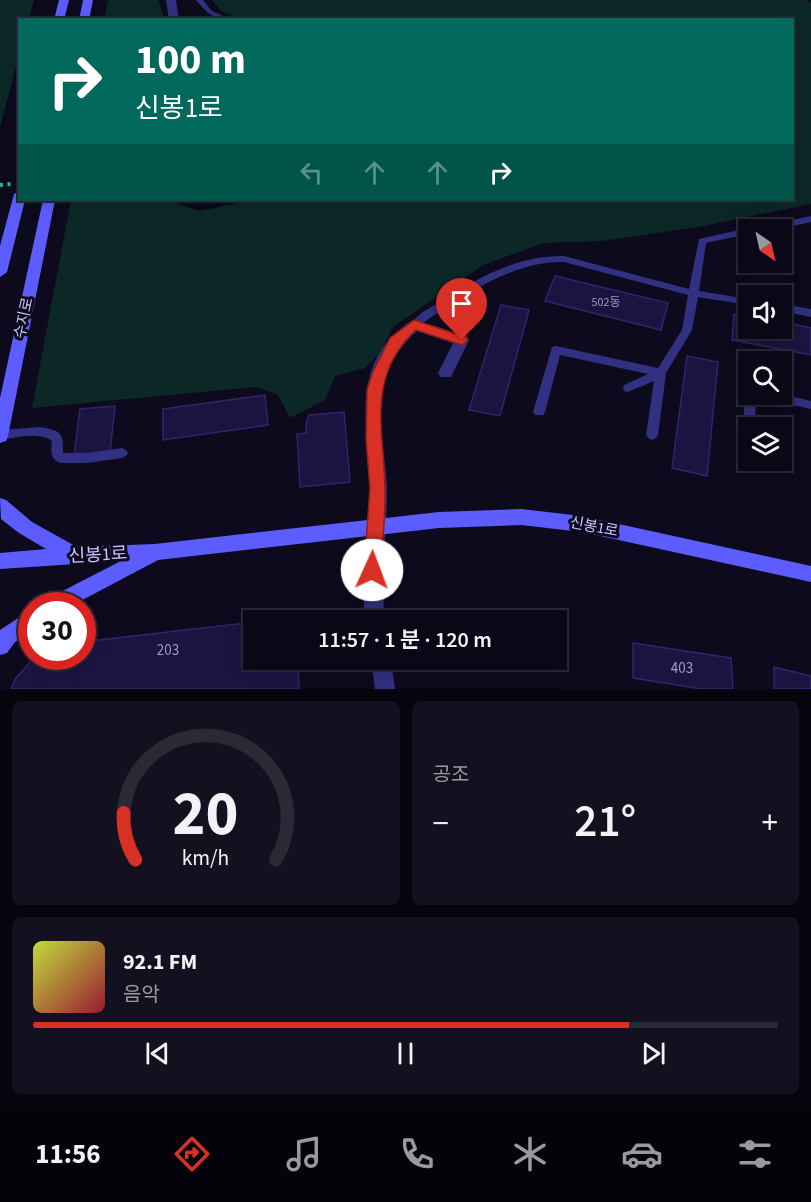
<!DOCTYPE html>
<html lang="ko">
<meta charset="utf-8">
<style>
body{margin:0;font-family:"Source Sans 3","Noto Sans KR",sans-serif;background:#13111f;color:#f1f3f6;height:100vh;display:flex;flex-direction:column;font-size:22px;white-space:nowrap}
*{box-sizing:border-box;margin:0}
p{font-size:20px;color:#999aa1}
.icon{flex:none;width:33px;height:33px;fill:none;stroke:currentColor;stroke-width:2;stroke-linecap:round;stroke-linejoin:round}
.map{position:relative;height:689px;overflow:hidden}
.details{display:flex;flex-direction:column;gap:12px;padding:12px;background:#06040c;flex:1}
.details>*{flex:none}
.guide{position:absolute;left:18px;top:18px;width:776px;height:183px;border-radius:0px;box-shadow:0 3px 15px #0003,0 0 0 2px #2a2935;background:#00695c;color:#fff;overflow:hidden}
.needle{width:39px;rotate:146deg}
.fabs{position:absolute;left:738px;top:219px;display:grid;gap:12px}
.fabs a{display:grid;place-items:center;width:54px;height:54px;border-radius:0px;background:#0a0816;box-shadow:0 3px 15px #0003,0 0 0 2px #2a2935;font-size:30px}
.speed{position:absolute;left:18px;top:592px;display:flex;gap:12px;font-size:30px;font-weight:700;text-align:center}
.speed>*{display:grid;place-content:center;width:78px;height:78px;border-radius:50%;background:#0a0816;box-shadow:0 3px 15px #0003,0 0 0 2px #2a2935;line-height:1}
.speed .limit{border:9px solid #d22;background:#fff;color:#111}
.pin{position:absolute;display:grid;place-items:center;width:51px;height:51px;color:#fff;margin:-62px -26px;border-radius:50% 50% 50% 0;rotate:-45deg;box-shadow:0 0 6px #0007}
.pin .icon{rotate:45deg}
.me{position:absolute;width:66px;margin:-33px;rotate:2deg;stroke-linejoin:round;filter:drop-shadow(0 0 4px #0008)}
.turn{display:flex;align-items:center;gap:21px;height:126px;padding:0 18px;font-size:27px}
.turn .icon{width:78px;height:78px;stroke-width:2.5}
.turn b{display:block;font-size:42px;line-height:51px}
.lanes{display:flex;align-items:center;height:57px;padding:0 18px;background:#0003;justify-content:center;gap:30px;direction:ltr}
.lanes .off{opacity:.35}
.big{font-size:45px;font-weight:600;line-height:1.1}
.details .widget{flex:1;display:flex;flex-direction:column;justify-content:center;gap:9px;min-width:0;padding:0 21px;border-radius:9px;background:#13111f}
.details .dial{align-items:center;gap:0}
.dial svg{height:156px;overflow:visible;fill:none;stroke:#2a2935;stroke-width:7;stroke-linecap:round;text-anchor:middle}
.dial text{fill:#f1f3f6;stroke:none}
.song{display:flex;align-items:center;gap:18px}
.cover{width:72px;height:72px;border-radius:9px;background:linear-gradient(135deg,hsl(70 70% 55%),hsl(350 70% 35%))}
.played{height:6px;border-radius:3px;background:linear-gradient(90deg,#d93025 80%,#2a2935 80%)}
.keys{display:flex;justify-content:space-around;direction:ltr}
.heat{display:flex;justify-content:space-between;align-items:center;font-size:33px;direction:ltr}
.details .tiles{flex:1;display:grid;gap:12px;grid-template-columns:1fr 1fr}
.widget:last-child{grid-column:span 2}
.trip{position:absolute;left:243px;top:610px;width:324px;height:60px;border-radius:0px;background:#0a0816;box-shadow:0 3px 15px #0003,0 0 0 2px #2a2935;font-weight:600;line-height:60px;text-align:center}
.tab-bar{display:flex;height:96px;justify-content:space-around;align-items:center;background:#040309;color:#999aa1}
.tab-bar .icon{width:42px;height:42px}
.tab-bar .active{color:#d93025}
.tab-bar b{font-size:27px;color:#f1f3f6}
.map>svg:first-child{display:block}
.green{fill:#0c2826}
.building{fill:#1c1440;stroke:#31246e;stroke-width:1.5}
.lines{fill:none;stroke-linecap:round;stroke-linejoin:round}
.path{stroke:#21b7ab;stroke-width:4;stroke-dasharray:3 4.5;stroke-linecap:butt}
.lane{fill:#313081;fill-rule:evenodd}
.street{fill:#313081;fill-rule:evenodd}
.secondary{fill:#5d5dff;fill-rule:evenodd}
.route{fill:#d93025;stroke:#8d1f18;stroke-width:1.5}
.labels{text-anchor:middle;dominant-baseline:central;stroke-width:6;stroke-linejoin:round;paint-order:stroke}
.number-label{font-size:12px;fill:#9f9acf}
.street-label{font-size:15px;fill:#cbc6ff;stroke:#0d0a1d}
.near-number-label{font-size:15px;fill:#9f9acf}
.near-street-label{font-size:18px;fill:#cbc6ff;stroke:#0d0a1d}
</style>
<div class="map">
<svg width="811" height="689" viewBox="0 0 811 689">
<rect width="100%" height="100%" fill="#0d0a1d"/>
<g class="green">
<path d="M0 0H34L29 19 20 20 19 55 0 127Z"/>
<path d="M108 0H158L165 19H104Z"/>
<path d="M212 0H806L811 3V204L698 227 601 241 544 243 483 265 393 327 381 351 365 368 335 376 325 400 290 418 278 395 256 387 32 408 71 200H177L178 204 199 211 253 200H792V20H242L221 11Z"/>
</g>
<g class="building">
<path d="M555 276 668 303 661 330 545 301Z"/>
<path d="M501 305 529 310 500 416 469 410Z"/>
<path d="M734 314 748 316V328H782V322L811 328V355L732 340Z"/>
<path d="M687 356 718 362 707 476 672 468Z"/>
<path d="M265 395 268 425 163 440V409Z"/>
<path d="M115 406 110 452 74 456 80 409Z"/>
<path d="M344 412 350 482 300 487 297 434 306 433V424L309 415Z"/>
<path d="M297 616V621H259Z"/>
<path d="M254 622V660H298L299 689H11L16 678 30 662 39 657H82V642Z"/>
<path d="M633 643 731 658 733 689H702L633 678Z"/>
<path d="M774 667 811 676V689H774Z"/>
</g>
<g class="lines">
<path class="path" d="M0 185 11 184"/>
<g class="lane">
<path d="M196 0H203L212 11 232 20C215 20 206 13 196 0Z"/>
<path d="M811 216V222L775 230H754L758 227Z"/>
<path d="M748 228 752 230H748V234L706 243 699 291 748 299V305L698 297 692 330 666 373 658 435 656 438 652 440 648 438 646 435 654 381 628 392 624 391 623 388 624 385 648 374 560 355 545 412 543 415H535L533 412 552 347 556 346 658 368 682 330 688 295 564 262C512 261 466 295 424 322H416L415 319C422 311 433 306 442 301 479 277 519 255 564 256L689 289 699 239Z"/>
<path d="M782 304 811 309V317L782 311Z"/>
<path d="M747 391H748V394H782L811 401V409L756 397 755 428H748V460L743 459 741 456 745 394Z"/>
<path d="M39 427C60 430 64 432 63 453H87L122 448 126 450 128 453 126 456 122 458 87 463H60C50 459 51 450 52 441 38 431 16 438 0 440V430Z"/>
</g>
<g class="street">
<path d="M166 0H176L179 20H169Z"/>
<path d="M414 320 467 336 469 340 451 377H441L438 373 453 343 417 331C399 347 387 365 382 389 376 421 386 456 387 489 387 533 380 577 385 621H365C361 577 369 533 369 489 369 437 351 373 396 333 402 328 407 322 414 320Z"/>
<path d="M371 660H391L395 689H375Z"/>
</g>
<g class="secondary">
<path d="M59 0H69L64 20H54Z"/>
<path d="M83 0H93L89 20H79Z"/>
<path d="M20 190V200H25L7 272 0 277V246L14 194Z"/>
<path d="M43 200H55L8 436 6 441 0 443V398Z"/>
<path d="M0 498 6 500 32 522 77 547 155 544 439 512 521 509 582 516 811 566V582L582 532 521 525 439 528 158 560 71 606H42L45 600 121 561 0 569V553L46 549 19 533 1 519Z"/>
<path d="M32 609V630L15 642 7 653 0 655V630Z"/>
</g>
</g>
<path class="route" d="M414 320 466 337 468 340 462 345 416 330C367 375 383 427 385 486 386 514 382 543 381 570L378 576 372 578 366 576 364 570 370 488 366 439 367 389 373 372 390 338Z"/>
<g class="labels">
<g class="number-label">
<text x="606" y="302">502동</text>
</g>
<g class="street-label">
<text transform="translate(24 318) rotate(-78)">수지로</text>
<text transform="translate(594 527) rotate(11)">신봉1로</text>
</g>
<g class="near-number-label">
<text x="168" y="650">203</text>
<text x="682" y="668">403</text>
</g>
<g class="near-street-label">
<text transform="translate(98 555) rotate(-3)">신봉1로</text>
</g>
</g>
</svg>
<div class="fabs">
<a><svg class="needle" viewBox="-14 -14 28 28"><path d="M0-13l5 13h-10z" fill="#e53935"/><path d="M0 13l5-13h-10z" fill="#999aa1"/></svg></a>
<a><svg class="icon" aria-label="sound" viewBox="0 0 24 24"><path d="M4 9h4l5-4v14l-5-4H4zM17 9q2 3 0 6"/></svg></a>
<a><svg class="icon" aria-label="search" viewBox="0 0 24 24"><circle cx="10" cy="10" r="6"/><path d="M15 15l6 6"/></svg></a>
<a><svg class="icon" aria-label="layers" viewBox="0 0 24 24"><path d="M12 4l9 5-9 5-9-5zM3 14l9 5 9-5"/></svg></a>
</div>
<div class="speed"><div class="limit">30</div></div>
<div class="pin" style="left:462px;top:340px;background:#d93025"><svg class="icon" aria-label="arrive" viewBox="0 0 24 24"><path d="M6 21V4h12l-3 4 3 4H6"/></svg></div>
<svg class="me" style="left:372px;top:570px" viewBox="-20 -20 40 40"><circle r="19" fill="#fff"/><path d="M0-13L10 11 0 6-10 11z" fill="#d93025"/></svg>
<div class="trip">11:57 · 1 분 · 120 m</div>
<div class="guide">
<div class="turn"><svg class="icon" aria-label="right" viewBox="0 0 24 24"><path d="M7 20v-9h11M14 6l5 5-5 5"/></svg><div><b>100 m</b>신봉1로</div></div>
<div class="lanes"><svg class="icon off" aria-label="left" viewBox="0 0 24 24"><path d="M17 20v-9H6M10 6l-5 5 5 5"/></svg><svg class="icon off" aria-label="ahead" viewBox="0 0 24 24"><path d="M12 20V5M6 11l6-6 6 6"/></svg><svg class="icon off" aria-label="ahead" viewBox="0 0 24 24"><path d="M12 20V5M6 11l6-6 6 6"/></svg><svg class="icon" aria-label="right" viewBox="0 0 24 24"><path d="M7 20v-9h11M14 6l5 5-5 5"/></svg></div>
</div>
</div>
<section class="details">
<div class="tiles">
<div class="widget dial"><svg viewBox="0 0 100 80">
<path d="M14 69A42 42 0 1 1 86 69"/>
<path d="M14 69A42 42 0 0 1 8 45" stroke="#d93025"/>
<text x="50" y="56" font-size="32" font-weight="700">20</text>
<text x="50" y="72" font-size="11">km/h</text>
</svg></div>
<div class="widget"><p>공조</p>
<div class="heat"><a>−</a><b class="big">21°</b><a>+</a></div>
</div>
<div class="widget">
<div class="song"><i class="cover"></i><div><b>92.1 FM</b><p>음악</p></div></div>
<div class="played"></div>
<div class="keys"><svg class="icon" aria-label="previous" viewBox="0 0 24 24"><path d="M18 5L8 12l10 7zM5 5v14"/></svg><svg class="icon" aria-label="pause" viewBox="0 0 24 24"><path d="M8 5v14M16 5v14"/></svg><svg class="icon" aria-label="next" viewBox="0 0 24 24"><path d="M6 5l10 7-10 7zM19 5v14"/></svg></div>
</div>
</div>
</section>
<nav class="tab-bar">
<b>11:56</b>
<svg class="icon active" aria-label="directions" viewBox="0 0 24 24"><path d="M12 3l9 9-9 9-9-9zM9 14v-3h6M13 9l2 2-2 2"/></svg>
<svg class="icon" aria-label="music" viewBox="0 0 24 24"><path d="M9 18V5l10-2v13"/><circle cx="6" cy="18" r="3"/><circle cx="16" cy="16" r="3"/></svg>
<svg class="icon" aria-label="phone" viewBox="0 0 24 24"><path d="M5 4h4l2 5-3 2q2 4 5 5l2-3 5 2v4C11 20 4 13 5 4z"/></svg>
<svg class="icon" aria-label="climate" viewBox="0 0 24 24"><path d="M12 3v18M4 7l16 10M4 17L20 7"/></svg>
<svg class="icon" aria-label="car" viewBox="0 0 24 24"><path d="M5 17H2v-5l4-1 3-4h7l3 4 3 1v5h-3M9 17h6M6 11h13"/><circle cx="7" cy="17" r="2"/><circle cx="17" cy="17" r="2"/></svg>
<svg class="icon" aria-label="filters" viewBox="0 0 24 24"><path d="M4 7h16M4 17h16"/><circle cx="9" cy="7" r="2"/><circle cx="15" cy="17" r="2"/></svg>
</nav>
